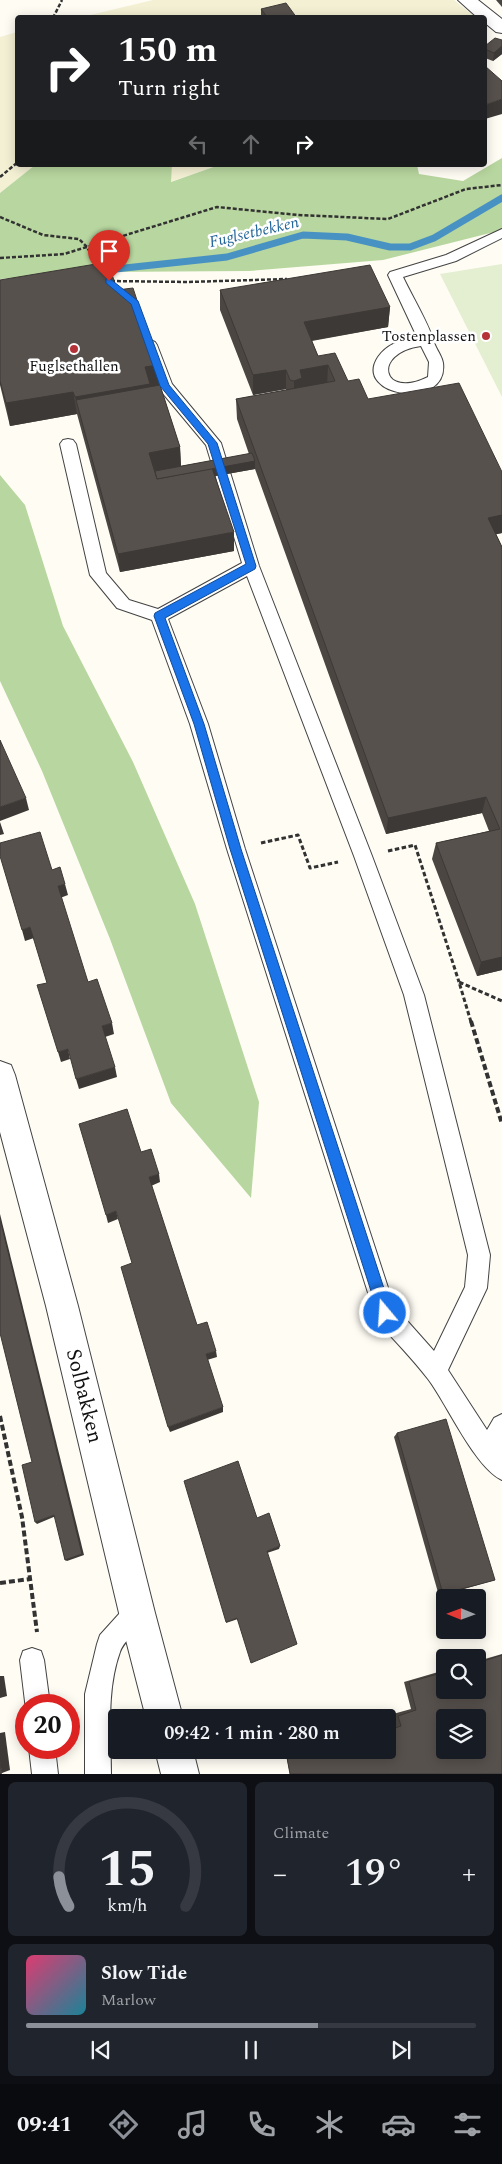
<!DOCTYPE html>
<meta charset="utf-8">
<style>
body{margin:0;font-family:Spectral,serif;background:#20242c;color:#f1f3f6;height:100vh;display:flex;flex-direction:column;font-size:19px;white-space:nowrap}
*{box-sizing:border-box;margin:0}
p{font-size:16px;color:#9ea1a6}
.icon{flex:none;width:28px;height:28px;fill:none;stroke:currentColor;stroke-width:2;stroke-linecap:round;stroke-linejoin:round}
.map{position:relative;height:1774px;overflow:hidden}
.panel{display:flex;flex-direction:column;gap:8px;padding:8px;background:#0d0f14;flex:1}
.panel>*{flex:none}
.banner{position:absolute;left:15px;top:15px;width:472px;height:152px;border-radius:5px;box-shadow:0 2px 12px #0003;background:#202124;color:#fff;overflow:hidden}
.needle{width:32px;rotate:271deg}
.fabs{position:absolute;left:436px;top:1589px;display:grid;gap:10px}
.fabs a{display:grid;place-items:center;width:50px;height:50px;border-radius:5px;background:#171b24;box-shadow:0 2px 12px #0003;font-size:25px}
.speed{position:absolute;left:15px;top:1694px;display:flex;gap:10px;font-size:25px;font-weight:700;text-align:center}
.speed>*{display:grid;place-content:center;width:65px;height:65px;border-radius:50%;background:#171b24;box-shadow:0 2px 12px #0003;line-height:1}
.speed .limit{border:8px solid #d22;background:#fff;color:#111}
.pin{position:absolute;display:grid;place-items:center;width:42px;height:42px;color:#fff;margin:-51px -21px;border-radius:50% 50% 50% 0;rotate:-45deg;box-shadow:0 0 5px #0007}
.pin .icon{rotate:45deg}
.me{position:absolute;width:55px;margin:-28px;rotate:342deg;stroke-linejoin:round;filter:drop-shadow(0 0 4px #0008)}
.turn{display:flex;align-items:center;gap:18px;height:105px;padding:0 20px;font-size:22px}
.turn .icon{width:65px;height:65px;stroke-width:2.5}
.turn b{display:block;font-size:35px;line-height:42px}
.lanes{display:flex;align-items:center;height:48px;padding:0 20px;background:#0003;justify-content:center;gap:25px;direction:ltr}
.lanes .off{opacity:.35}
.big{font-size:38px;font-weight:600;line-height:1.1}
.panel .card{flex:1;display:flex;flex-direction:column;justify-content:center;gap:8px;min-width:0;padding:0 18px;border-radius:8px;background:#20242c}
.panel .dial{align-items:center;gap:0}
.dial svg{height:130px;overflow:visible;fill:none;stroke:#363941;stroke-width:7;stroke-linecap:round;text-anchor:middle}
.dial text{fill:#f1f3f6;stroke:none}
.song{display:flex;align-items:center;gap:15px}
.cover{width:60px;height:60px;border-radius:8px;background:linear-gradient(135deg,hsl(340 70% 55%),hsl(190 70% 35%))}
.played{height:5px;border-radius:2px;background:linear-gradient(90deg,#8c9099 65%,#363941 65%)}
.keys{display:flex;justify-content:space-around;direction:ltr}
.heat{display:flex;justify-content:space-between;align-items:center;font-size:28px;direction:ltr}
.panel .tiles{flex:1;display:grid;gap:8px;grid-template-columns:1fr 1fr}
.card:last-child{grid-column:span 2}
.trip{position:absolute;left:108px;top:1709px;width:288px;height:50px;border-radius:5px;background:#171b24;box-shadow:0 2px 12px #0003;font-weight:600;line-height:50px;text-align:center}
.tab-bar{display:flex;height:80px;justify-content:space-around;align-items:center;background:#090b0e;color:#9ea1a6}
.tab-bar .icon{width:35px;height:35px}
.tab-bar .current{color:#8c9099}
.tab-bar b{font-size:22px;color:#f1f3f6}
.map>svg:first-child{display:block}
.farmland{fill:#f3f0d4}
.forest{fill:#b8d69f}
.pitch{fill:#e4eed0}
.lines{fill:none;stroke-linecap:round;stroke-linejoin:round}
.stream{stroke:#4892c3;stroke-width:7}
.service-casing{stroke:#434343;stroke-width:2}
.minor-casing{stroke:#434343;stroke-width:2}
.path-far2{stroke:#323232;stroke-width:2.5;stroke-dasharray:4 2;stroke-linecap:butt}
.path-far1{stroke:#323232;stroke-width:3;stroke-dasharray:4.5 2.5;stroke-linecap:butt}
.path{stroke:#323232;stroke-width:4;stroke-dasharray:6 3;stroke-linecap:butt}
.service{fill:#fff;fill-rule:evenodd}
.minor{fill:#fff;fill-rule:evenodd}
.wall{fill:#4b4642}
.shaded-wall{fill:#3d3936}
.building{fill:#57514d;stroke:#3d3936;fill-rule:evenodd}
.route{fill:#1a73e8;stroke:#114b97}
.poi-dot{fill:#b53238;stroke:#fff;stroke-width:2}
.labels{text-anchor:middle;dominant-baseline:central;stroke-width:5;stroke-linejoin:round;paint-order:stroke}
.far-poi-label{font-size:15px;fill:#101010;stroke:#fff;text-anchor:end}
.far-water-label{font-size:16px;font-style:italic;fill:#226598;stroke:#fff}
.near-street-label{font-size:21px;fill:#101010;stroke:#fff}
</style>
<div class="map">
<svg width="502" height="1774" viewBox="0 0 502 1774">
<rect width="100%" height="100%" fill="#fefcf3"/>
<g class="farmland">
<path d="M153 0H454L475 17 78 18Z"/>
<path d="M17 32 18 165H35L0 193V37Z"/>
<path d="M172 165H219L170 182Z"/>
</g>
<g class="forest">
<path d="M502 158V230L383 260 249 271 99 272 0 279V193L35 165H172L171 182 219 165H417L419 174 463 181Z"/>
<path d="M0 475 25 505 63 626 133 762 195 904 259 1102 251 1198 171 1103 110 939 42 771 0 681Z"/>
</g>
<path class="pitch" d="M502 264V397L440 274Z"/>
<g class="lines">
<path class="stream" d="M97 271 227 257 303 235 347 237 390 247H410L434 238 502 198"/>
<defs>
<g id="service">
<path d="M502 229V238L456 261 403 277C413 298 428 322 434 342 436 349 442 356 443 363 449 411 352 397 378 357 387 344 402 339 417 337L388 275 390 272 446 255ZM421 346 429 362 428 377C382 400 371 353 421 346Z"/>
<path d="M150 340 155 342 157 345 172 384 221 443 259 566 372 856 424 995 490 1255 487 1288 448 1370 487 1430 494 1418 502 1414V1480C475 1468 447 1404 428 1379 412 1358 394 1340 377 1321L227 849 190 724 152 620 117 608 90 575 60 444 63 440 68 439 73 440 76 444 106 573 129 600 158 609 242 563 206 445 160 390 143 345 145 342ZM247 576 354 856 404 995 468 1255 465 1287 434 1351 394 1306 245 849 208 724 168 619Z"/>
<path d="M137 1601 146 1604 149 1613C143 1628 124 1639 120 1652 106 1691 111 1734 111 1774H85V1694L97 1644 100 1635 128 1604Z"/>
<path d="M32 1648 41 1651 44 1660 50 1705H26V1710L20 1660 23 1651Z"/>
<path d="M29 1748H55L58 1774H32Z"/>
</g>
<g id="minor">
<path d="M458 0H478L502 19V33L496 32 485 23V18H478Z"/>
<path d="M0 1061 11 1065 15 1075 78 1306 155 1613 183 1718H146L119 1613 46 1306 0 1132Z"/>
<path d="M155 1750H193L199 1774H161Z"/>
</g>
</defs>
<use href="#service" class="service-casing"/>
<use href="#minor" class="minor-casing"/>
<g class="path-far2">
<path d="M53 18 62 0"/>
<path d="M0 177 18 162"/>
<path d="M0 217 43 235 79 239 87 247 98 266"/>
<path d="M0 258 64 254 217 207 298 215 388 219 466 189 502 185"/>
<path d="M111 281 187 282 287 279"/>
</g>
<g class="path-far1">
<path d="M261 843 298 835 310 868 338 862"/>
<path d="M388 851 415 845 459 982"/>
<path d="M471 1022 459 982 502 1001"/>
</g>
<g class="path">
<path d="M471 1021 502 1124"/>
<path d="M0 1416 22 1517 37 1632"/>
<path d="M0 1583 30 1579"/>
</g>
<use href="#service" class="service"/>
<use href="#minor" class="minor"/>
</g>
<g class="wall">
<path d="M496 0H502V7Z"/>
<path d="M261 9 297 18H261Z"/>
<path d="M502 40V54L493 61 485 58V46Z"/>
<path d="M0 280 117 290 160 385 180 447 181 466 249 454 237 419 236 399 286 390V389L253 395 220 310V290L390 307 388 327 312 341 318 356 368 399 502 472V533L496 534 502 547V970L477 976 432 859 436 843 489 831 482 813 386 834 255 469 215 476 234 551 120 572 77 414 10 426 0 385Z"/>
<path d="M397 1433 495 1580 439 1596 394 1437Z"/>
<path d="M502 1654V1774H290L285 1750H386V1728L396 1725 393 1714 411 1709 404 1682 445 1670V1690H478V1661Z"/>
</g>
<g class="shaded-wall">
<path d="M502 46V54L493 61 494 53Z"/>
<path d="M502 99V114L485 119V105Z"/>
<path d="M390 307 388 327 303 342 304 322Z"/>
<path d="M158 365 160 388 76 400 75 397 145 367Z"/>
<path d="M328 365 327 385 294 401V381L300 370Z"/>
<path d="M286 370V389L253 395V375Z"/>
<path d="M73 392 77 414 10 426 6 403Z"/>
<path d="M180 447 181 467 151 472 149 453Z"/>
<path d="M255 461V469L155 487 154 479Z"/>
<path d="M502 515V533L484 537 488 518Z"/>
<path d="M234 532V551L120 572 118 554Z"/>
<path d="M486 797 482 813 386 834 388 818Z"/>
<path d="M26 798 29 810 0 821V807Z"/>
<path d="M0 822 4 834 0 835Z"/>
<path d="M65 884 68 895 60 898 58 886Z"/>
<path d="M30 927 34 938 25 941 22 930Z"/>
<path d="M502 957V970L477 976 481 962Z"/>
<path d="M112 1023 114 1034 105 1037 102 1026Z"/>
<path d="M68 1049 70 1059 61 1062 58 1052Z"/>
<path d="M115 1067 117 1077 79 1089 76 1079Z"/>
<path d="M159 1174 160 1182 151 1186 149 1177Z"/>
<path d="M116 1211 118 1219 108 1223 106 1215Z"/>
<path d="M0 1214 84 1555 67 1561 65 1560 0 1219Z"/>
<path d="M216 1351 217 1357 207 1360 206 1354Z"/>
<path d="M223 1407V1412L170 1432 168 1427Z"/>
<path d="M54 1515 56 1516 37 1524 35 1522Z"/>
<path d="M280 1546 279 1549 267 1553V1551Z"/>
<path d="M237 1618 238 1619 226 1623V1622Z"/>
<path d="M0 1676H4L7 1696 0 1698Z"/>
<path d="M5 1732 10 1770 2 1773 0 1762V1733Z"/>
</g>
<g class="building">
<path d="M286 3 297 18H268L261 9Z"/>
<path d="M495 38 502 40V46L494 53 485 49V46Z"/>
<path d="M485 66 502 81V99L485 105Z"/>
<path d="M108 262 117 290 133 288 158 365 145 367 150 384 75 397 73 392 6 403 0 381V280Z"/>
<path d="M370 265 390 307 304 322 318 356 335 353 348 381 359 379 368 399 459 383 502 472V515L488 518 502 547V957L481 962 436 843 500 829 486 797 388 818 236 399 335 381 328 365 300 370 302 378 294 381 290 380 286 370 253 375 220 290Z"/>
<path d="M160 385 180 447 149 453 157 479 212 468 234 532 118 554 76 400Z"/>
<path d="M252 453 255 461 157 479 155 471Z"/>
<path d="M0 740 26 798 0 807Z"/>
<path d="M40 832 52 870 60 867 65 884 58 886 88 982 97 979 112 1023 102 1026 115 1067 76 1079 68 1049 58 1052 37 985 47 983 30 927 22 930 0 856V843Z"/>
<path d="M127 1109 141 1152 151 1149 159 1174 149 1177 197 1325 207 1322 216 1351 206 1354 223 1407 168 1427 121 1267 132 1263 116 1211 106 1215 79 1124Z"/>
<path d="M0 1219 82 1554 65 1560 54 1515 35 1522 22 1465 32 1462 0 1333Z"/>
<path d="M446 1419 495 1580 443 1594 397 1433Z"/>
<path d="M238 1461 257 1518 269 1513 280 1546 267 1551 297 1644 251 1663 237 1618 226 1622 184 1481Z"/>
<path d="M502 1655V1774H290L286 1752 291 1750H386V1731L401 1726 398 1716 416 1710 409 1682 445 1672V1690H478V1663ZM445 1718H478V1750H445Z"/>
<path d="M0 1762 2 1773 0 1774Z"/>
</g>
<path class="route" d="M109 278 138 301 169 385 217 443 256 566 255 569 165 618 204 724 241 849 392 1313 390 1318 385 1320 380 1318 378 1313 230 849 194 724 154 616 155 613 246 564 208 444 160 386 131 304 106 283V279Z"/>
<g class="poi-dot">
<circle cx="486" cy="336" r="5"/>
<circle cx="74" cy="349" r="5"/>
</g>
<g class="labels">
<g class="far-poi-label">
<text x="476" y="336">Tostenplassen</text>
<text x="74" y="366" text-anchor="middle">Fuglsethallen</text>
</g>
<g class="far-water-label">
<text transform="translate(254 232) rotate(-13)">Fuglsetbekken</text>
</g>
<g class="near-street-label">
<text transform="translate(84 1396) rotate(76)">Solbakken</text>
</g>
</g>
</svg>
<div class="fabs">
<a><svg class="needle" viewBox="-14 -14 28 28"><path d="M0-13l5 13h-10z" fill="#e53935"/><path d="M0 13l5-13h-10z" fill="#9ea1a6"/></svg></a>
<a><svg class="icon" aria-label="search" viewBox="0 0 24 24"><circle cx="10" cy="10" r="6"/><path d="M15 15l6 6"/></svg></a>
<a><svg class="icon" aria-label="layers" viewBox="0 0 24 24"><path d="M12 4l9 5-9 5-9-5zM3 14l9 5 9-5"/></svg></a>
</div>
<div class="speed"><div class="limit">20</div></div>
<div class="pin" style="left:109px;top:281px;background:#d93025"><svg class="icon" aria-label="arrive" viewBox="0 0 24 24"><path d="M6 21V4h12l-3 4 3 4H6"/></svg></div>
<svg class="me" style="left:385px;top:1313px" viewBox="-20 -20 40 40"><circle r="17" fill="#1a73e8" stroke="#fff" stroke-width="3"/><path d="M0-11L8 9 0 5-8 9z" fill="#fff"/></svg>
<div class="trip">09:42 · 1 min · 280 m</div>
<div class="banner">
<div class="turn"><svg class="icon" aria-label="right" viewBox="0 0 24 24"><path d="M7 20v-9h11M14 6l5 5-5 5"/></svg><div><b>150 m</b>Turn right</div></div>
<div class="lanes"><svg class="icon off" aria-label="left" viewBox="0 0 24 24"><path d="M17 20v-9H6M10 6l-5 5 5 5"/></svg><svg class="icon off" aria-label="ahead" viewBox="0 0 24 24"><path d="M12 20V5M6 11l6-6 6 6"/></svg><svg class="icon" aria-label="right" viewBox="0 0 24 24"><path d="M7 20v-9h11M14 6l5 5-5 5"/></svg></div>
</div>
</div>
<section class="panel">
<div class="tiles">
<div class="card dial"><svg viewBox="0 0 100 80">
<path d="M14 69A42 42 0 1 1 86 69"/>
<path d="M14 69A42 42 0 0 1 8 51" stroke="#8c9099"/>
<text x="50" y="56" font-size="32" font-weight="700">15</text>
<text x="50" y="72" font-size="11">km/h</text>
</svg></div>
<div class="card"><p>Climate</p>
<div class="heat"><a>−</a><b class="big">19°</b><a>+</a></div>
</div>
<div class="card">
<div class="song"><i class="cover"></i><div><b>Slow Tide</b><p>Marlow</p></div></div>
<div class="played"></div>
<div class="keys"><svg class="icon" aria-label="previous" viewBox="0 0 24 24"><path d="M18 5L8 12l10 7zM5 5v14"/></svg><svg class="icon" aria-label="pause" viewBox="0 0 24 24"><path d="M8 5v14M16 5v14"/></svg><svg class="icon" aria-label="next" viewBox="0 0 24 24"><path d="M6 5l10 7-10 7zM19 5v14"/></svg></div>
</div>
</div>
</section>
<nav class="tab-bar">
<b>09:41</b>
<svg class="icon current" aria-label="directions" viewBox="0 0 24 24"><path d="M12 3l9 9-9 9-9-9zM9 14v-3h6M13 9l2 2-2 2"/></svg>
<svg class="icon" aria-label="music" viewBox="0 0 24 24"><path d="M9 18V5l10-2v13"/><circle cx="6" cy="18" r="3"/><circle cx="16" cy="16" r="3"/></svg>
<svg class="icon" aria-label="phone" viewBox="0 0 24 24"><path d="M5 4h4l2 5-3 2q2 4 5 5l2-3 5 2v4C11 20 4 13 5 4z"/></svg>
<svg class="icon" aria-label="climate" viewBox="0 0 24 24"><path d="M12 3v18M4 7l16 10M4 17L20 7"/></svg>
<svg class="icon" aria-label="car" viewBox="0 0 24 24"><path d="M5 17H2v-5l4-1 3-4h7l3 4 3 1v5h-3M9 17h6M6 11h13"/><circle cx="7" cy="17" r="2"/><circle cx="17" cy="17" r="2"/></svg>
<svg class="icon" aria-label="filters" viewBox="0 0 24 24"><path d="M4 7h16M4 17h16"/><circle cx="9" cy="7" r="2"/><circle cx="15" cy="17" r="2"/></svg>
</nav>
